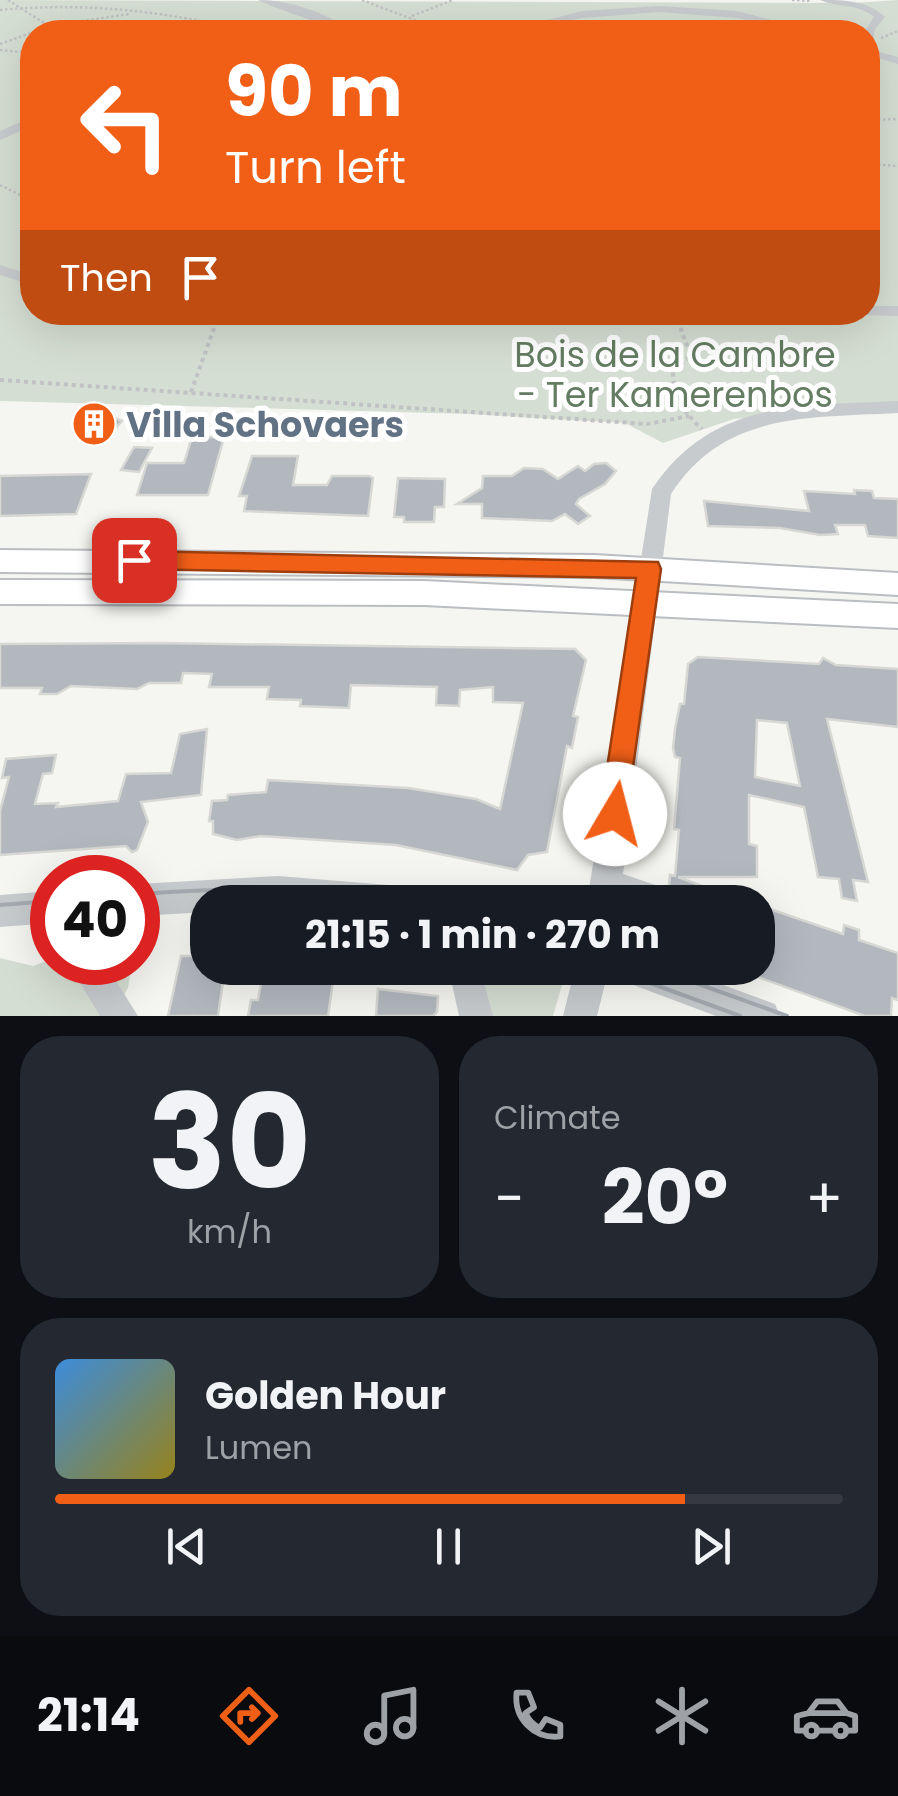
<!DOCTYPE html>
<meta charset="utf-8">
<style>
body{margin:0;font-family:Poppins,sans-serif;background:#242831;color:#f1f3f6;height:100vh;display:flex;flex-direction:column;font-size:38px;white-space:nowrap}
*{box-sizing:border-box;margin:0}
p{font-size:32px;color:#9ea1a6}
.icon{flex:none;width:55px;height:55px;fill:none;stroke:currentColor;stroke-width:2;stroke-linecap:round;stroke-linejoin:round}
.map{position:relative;height:1016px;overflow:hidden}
.panel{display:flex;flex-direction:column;gap:20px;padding:20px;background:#0d0f14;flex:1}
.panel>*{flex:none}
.top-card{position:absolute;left:20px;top:20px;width:860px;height:305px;border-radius:40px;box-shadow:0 10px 40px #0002;background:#f15f17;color:#fff;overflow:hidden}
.speed{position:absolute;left:30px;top:855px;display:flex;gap:20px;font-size:50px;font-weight:700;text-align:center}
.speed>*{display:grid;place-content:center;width:130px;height:130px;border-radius:50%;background:#171b24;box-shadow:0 10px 40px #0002;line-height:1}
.speed .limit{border:15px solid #d22;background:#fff;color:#111}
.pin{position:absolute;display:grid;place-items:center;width:85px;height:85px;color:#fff;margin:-42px;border-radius:20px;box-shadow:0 5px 15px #0006}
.me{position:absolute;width:110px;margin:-55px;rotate:8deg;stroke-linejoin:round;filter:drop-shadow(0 0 8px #0008)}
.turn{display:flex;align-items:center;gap:35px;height:210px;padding:0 40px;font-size:45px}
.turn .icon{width:130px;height:130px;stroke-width:2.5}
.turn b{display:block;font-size:70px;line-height:85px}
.then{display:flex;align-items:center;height:95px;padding:0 40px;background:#0003;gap:20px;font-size:38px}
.big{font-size:75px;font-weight:700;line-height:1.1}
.panel .tile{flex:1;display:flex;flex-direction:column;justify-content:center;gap:15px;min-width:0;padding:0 35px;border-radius:40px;background:#242831}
.panel .dial{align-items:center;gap:0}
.dial b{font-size:130px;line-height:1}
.song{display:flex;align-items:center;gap:30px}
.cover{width:120px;height:120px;border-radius:15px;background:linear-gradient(135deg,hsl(210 70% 55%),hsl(50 70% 35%))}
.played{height:10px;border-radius:5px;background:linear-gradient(90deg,#f15f17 80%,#363941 80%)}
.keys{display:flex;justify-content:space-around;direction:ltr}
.heat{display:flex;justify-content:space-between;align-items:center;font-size:55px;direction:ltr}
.panel .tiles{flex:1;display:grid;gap:20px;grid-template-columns:1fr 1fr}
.tile:last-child{grid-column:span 2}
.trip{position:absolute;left:190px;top:885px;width:585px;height:100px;border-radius:40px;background:#171b24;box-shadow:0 10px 40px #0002;font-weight:700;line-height:100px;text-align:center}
.tabs{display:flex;height:160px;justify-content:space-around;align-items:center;background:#090b0e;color:#9ea1a6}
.tabs .icon{width:70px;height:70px}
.tabs .on{color:#f15f17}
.tabs b{font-size:45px;color:#f1f3f6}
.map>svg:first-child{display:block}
.green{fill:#d5ded2;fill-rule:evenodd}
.building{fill:#b2b8be;stroke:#d7d7d4;stroke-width:2.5;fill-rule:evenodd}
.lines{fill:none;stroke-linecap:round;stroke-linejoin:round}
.major-casing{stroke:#babdc1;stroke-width:4}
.path-far1{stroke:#c0c2c4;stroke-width:2.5;stroke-dasharray:2.5 2.5;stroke-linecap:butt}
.path{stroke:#c0c2c4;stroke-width:4;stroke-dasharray:4 4;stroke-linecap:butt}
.minor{fill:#c8cbce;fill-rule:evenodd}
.major{fill:#fff;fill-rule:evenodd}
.tram{stroke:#a5aab1;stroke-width:4}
.route{fill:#f15f17;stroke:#9d3e0f;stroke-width:2.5}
.labels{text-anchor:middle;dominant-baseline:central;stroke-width:10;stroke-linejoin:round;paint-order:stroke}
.park-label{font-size:35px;fill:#647c62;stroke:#fff}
.poi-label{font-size:35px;font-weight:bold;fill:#627285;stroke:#fff;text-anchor:start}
</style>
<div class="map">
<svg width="898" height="1016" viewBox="0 0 898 1016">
<rect width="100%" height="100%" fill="#f5f6f1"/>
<g class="green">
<path d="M0 0 853 3 898 0V404L734 419 663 443 625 423 469 414 0 401ZM32 32H868V312H32Z"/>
<path d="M0 958 33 966 52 959V962L132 963 128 988 112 1016H0Z"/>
<path d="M470 968H529L550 974 549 981 562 985 553 1016H483Z"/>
</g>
<g class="building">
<path d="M101 412 122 421 110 434 76 428 89 416Z"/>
<path d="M192 437H224L208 495H137L147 463H184Z"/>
<path d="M134 447 152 448 139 472 121 470Z"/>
<path d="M252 456H298L293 485H327L332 476H369L373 478 368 516 244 511 247 496H239Z"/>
<path d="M606 463 616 471 605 484 579 499 576 504 590 516 578 524 565 514 552 521 482 518V504H457L482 488 483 476H512L524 468 543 469 558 479 578 466 585 471 594 464Z"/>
<path d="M91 474 76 514 0 516V476Z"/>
<path d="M398 478 445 479 444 507H435L434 522H404V517H394Z"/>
<path d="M854 490 872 491 874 498 898 499V538L868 536 865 525H835L838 534 820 535 780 528 708 526 704 501 809 511 804 491 855 494Z"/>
<path d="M161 643 575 649 586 660 573 716 578 717 572 748 567 746 547 852 528 855 517 870 396 845 261 836 237 840 213 834V821H209L212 801 227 800 228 795 266 792 268 780 408 788 476 799 500 809 523 703 493 702V687L460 690 459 706 436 705 437 687 351 685 349 708 300 706 301 700 267 699 269 687H209L212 674 183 673 181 683H149L137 689 71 686 57 694H40L42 688H0V644Z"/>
<path d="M698 657 819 664 823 658 836 665 898 669V727L827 719 868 882 853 880 857 901 842 898 839 879 818 877 804 807 749 795V844L757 846V877H678L744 902H682L676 889 669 886 670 875 675 876 679 830 674 829 680 758 675 757 673 748 675 729 680 704H684L688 664ZM757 720 787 723 800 786 755 777Z"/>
<path d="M207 729 201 795 141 802 148 822 137 850 132 852 126 846 0 855V811L9 777 2 778 6 759 56 755 52 773 43 774 35 804 58 803 56 807 118 801 126 774 171 773 180 734Z"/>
<path d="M758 905 843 934 844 925 859 930V940L898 953V1000L892 998 891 1016H865L758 977Z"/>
<path d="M181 956H208V968H225L218 1016H168Z"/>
<path d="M264 968 328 970 334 975 328 1016H248L251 1000H258Z"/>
<path d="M378 989 438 996 437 1012 433 1016H376Z"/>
</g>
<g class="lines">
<defs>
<g id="major">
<path d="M0 550 594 555 898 573V595L594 577 0 572Z"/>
<path d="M0 580 424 581 898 604V628L424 605 0 604Z"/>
</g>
</defs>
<use href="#major" class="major-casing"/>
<g class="path-far1">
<path d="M8 0 58 32"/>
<path d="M362 0 433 27 492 28"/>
<path d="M792 0 812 1"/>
<path d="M0 10C85 2 167 11 249 32"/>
<path d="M412 16 453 0"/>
<path d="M647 23 727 32"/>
<path d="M881 38 898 31"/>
<path d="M0 44 50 26 129 14"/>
<path d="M0 50 32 53"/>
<path d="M868 120 898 119"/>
<path d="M868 164 898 166"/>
<path d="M0 185 32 201"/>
</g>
<g class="path">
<path d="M684 312 681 330 691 356 673 369C672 394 684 413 702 429"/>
<path d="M0 380 647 424 689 416"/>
<path d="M191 392 220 312"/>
</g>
<g class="minor">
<path d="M258 0C290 0 328 13 353 32 344 33 269 6 258 0Z"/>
<path d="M820 0C845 0 867 0 885 17L875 29 872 45 868 46V32H864L874 17C857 3 838 8 820 0Z"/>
<path d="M659 6 737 11 818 32H802L737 18 659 12 582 18 517 32H501L582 11Z"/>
<path d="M868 49 898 57V64L868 55Z"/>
<path d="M32 117V126L0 140V131Z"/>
<path d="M0 265 32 275V285L0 275Z"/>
<path d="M868 306H898V316L862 315 868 312Z"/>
<path d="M898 401V413C810 418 724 411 671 494L623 874 673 891 678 902H587L652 489C712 399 801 406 898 401Z"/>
<path d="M278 876 401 886 412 891 417 902H208V912L138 916V884Z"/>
<path d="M52 891V923L0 927V895Z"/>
<path d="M78 962H112L111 973 138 1016H100L77 978Z"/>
<path d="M443 968H480L493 1016H459L452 984Z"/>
<path d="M575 968H609L597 1016H563Z"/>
<path d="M615 968H677L775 1004 780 1016H716L620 980Z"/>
</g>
<use href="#major" class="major"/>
<g class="tram">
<path d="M138 894C236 887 332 886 429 902"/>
<path d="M0 905 52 901"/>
<path d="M609 968 740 1016"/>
<path d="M654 968 787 1016"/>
</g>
</g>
<path class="route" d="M134 551 658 562 661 569 625 824 615 829 604 824 600 814 636 578 134 569 122 560Z"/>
<defs>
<symbol id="building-disc" viewBox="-11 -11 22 22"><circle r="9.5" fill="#f15f17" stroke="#fff"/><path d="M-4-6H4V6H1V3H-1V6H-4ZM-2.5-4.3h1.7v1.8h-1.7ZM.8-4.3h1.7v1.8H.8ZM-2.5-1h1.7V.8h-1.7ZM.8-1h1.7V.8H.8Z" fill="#fff"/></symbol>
</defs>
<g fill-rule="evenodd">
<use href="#building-disc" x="69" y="399" width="50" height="50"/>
</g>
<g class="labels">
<g class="park-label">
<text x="675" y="354">Bois de la Cambre<tspan x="675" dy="40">- Ter Kamerenbos</tspan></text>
</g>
<g class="poi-label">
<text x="126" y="424">Villa Schovaers</text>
</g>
</g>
</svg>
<div class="speed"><div class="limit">40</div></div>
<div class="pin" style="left:134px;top:560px;background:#d93025"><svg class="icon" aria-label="arrive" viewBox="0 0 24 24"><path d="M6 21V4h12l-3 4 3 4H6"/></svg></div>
<svg class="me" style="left:615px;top:814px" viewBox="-20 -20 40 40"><circle r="19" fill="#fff"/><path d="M0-13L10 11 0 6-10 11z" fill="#f15f17"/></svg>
<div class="trip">21:15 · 1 min · 270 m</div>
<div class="top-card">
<div class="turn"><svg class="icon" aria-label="left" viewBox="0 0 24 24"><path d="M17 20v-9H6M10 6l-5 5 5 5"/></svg><div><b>90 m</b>Turn left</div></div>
<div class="then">Then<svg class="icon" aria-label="arrive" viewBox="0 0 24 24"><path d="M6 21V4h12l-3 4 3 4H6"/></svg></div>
</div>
</div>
<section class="panel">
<div class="tiles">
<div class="tile dial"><b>30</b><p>km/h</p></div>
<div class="tile"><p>Climate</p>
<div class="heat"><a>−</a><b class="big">20°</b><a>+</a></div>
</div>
<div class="tile">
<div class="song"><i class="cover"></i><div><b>Golden Hour</b><p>Lumen</p></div></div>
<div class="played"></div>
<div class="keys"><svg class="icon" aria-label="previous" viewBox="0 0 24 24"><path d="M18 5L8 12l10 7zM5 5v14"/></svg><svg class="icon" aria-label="pause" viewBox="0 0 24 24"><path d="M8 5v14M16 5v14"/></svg><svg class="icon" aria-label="next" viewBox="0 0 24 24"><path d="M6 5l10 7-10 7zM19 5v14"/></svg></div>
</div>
</div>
</section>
<nav class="tabs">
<b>21:14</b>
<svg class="icon on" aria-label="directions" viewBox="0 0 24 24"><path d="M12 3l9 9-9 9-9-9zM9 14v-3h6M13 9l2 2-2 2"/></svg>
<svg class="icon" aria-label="music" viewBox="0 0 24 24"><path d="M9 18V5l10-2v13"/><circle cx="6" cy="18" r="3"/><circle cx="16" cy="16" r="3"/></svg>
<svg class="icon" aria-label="phone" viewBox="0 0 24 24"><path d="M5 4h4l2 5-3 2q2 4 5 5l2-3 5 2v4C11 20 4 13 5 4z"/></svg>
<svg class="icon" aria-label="climate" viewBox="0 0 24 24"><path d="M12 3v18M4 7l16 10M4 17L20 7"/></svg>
<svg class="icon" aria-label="car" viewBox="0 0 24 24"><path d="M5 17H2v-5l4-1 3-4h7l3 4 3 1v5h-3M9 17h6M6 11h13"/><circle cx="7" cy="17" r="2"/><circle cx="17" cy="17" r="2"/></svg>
</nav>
